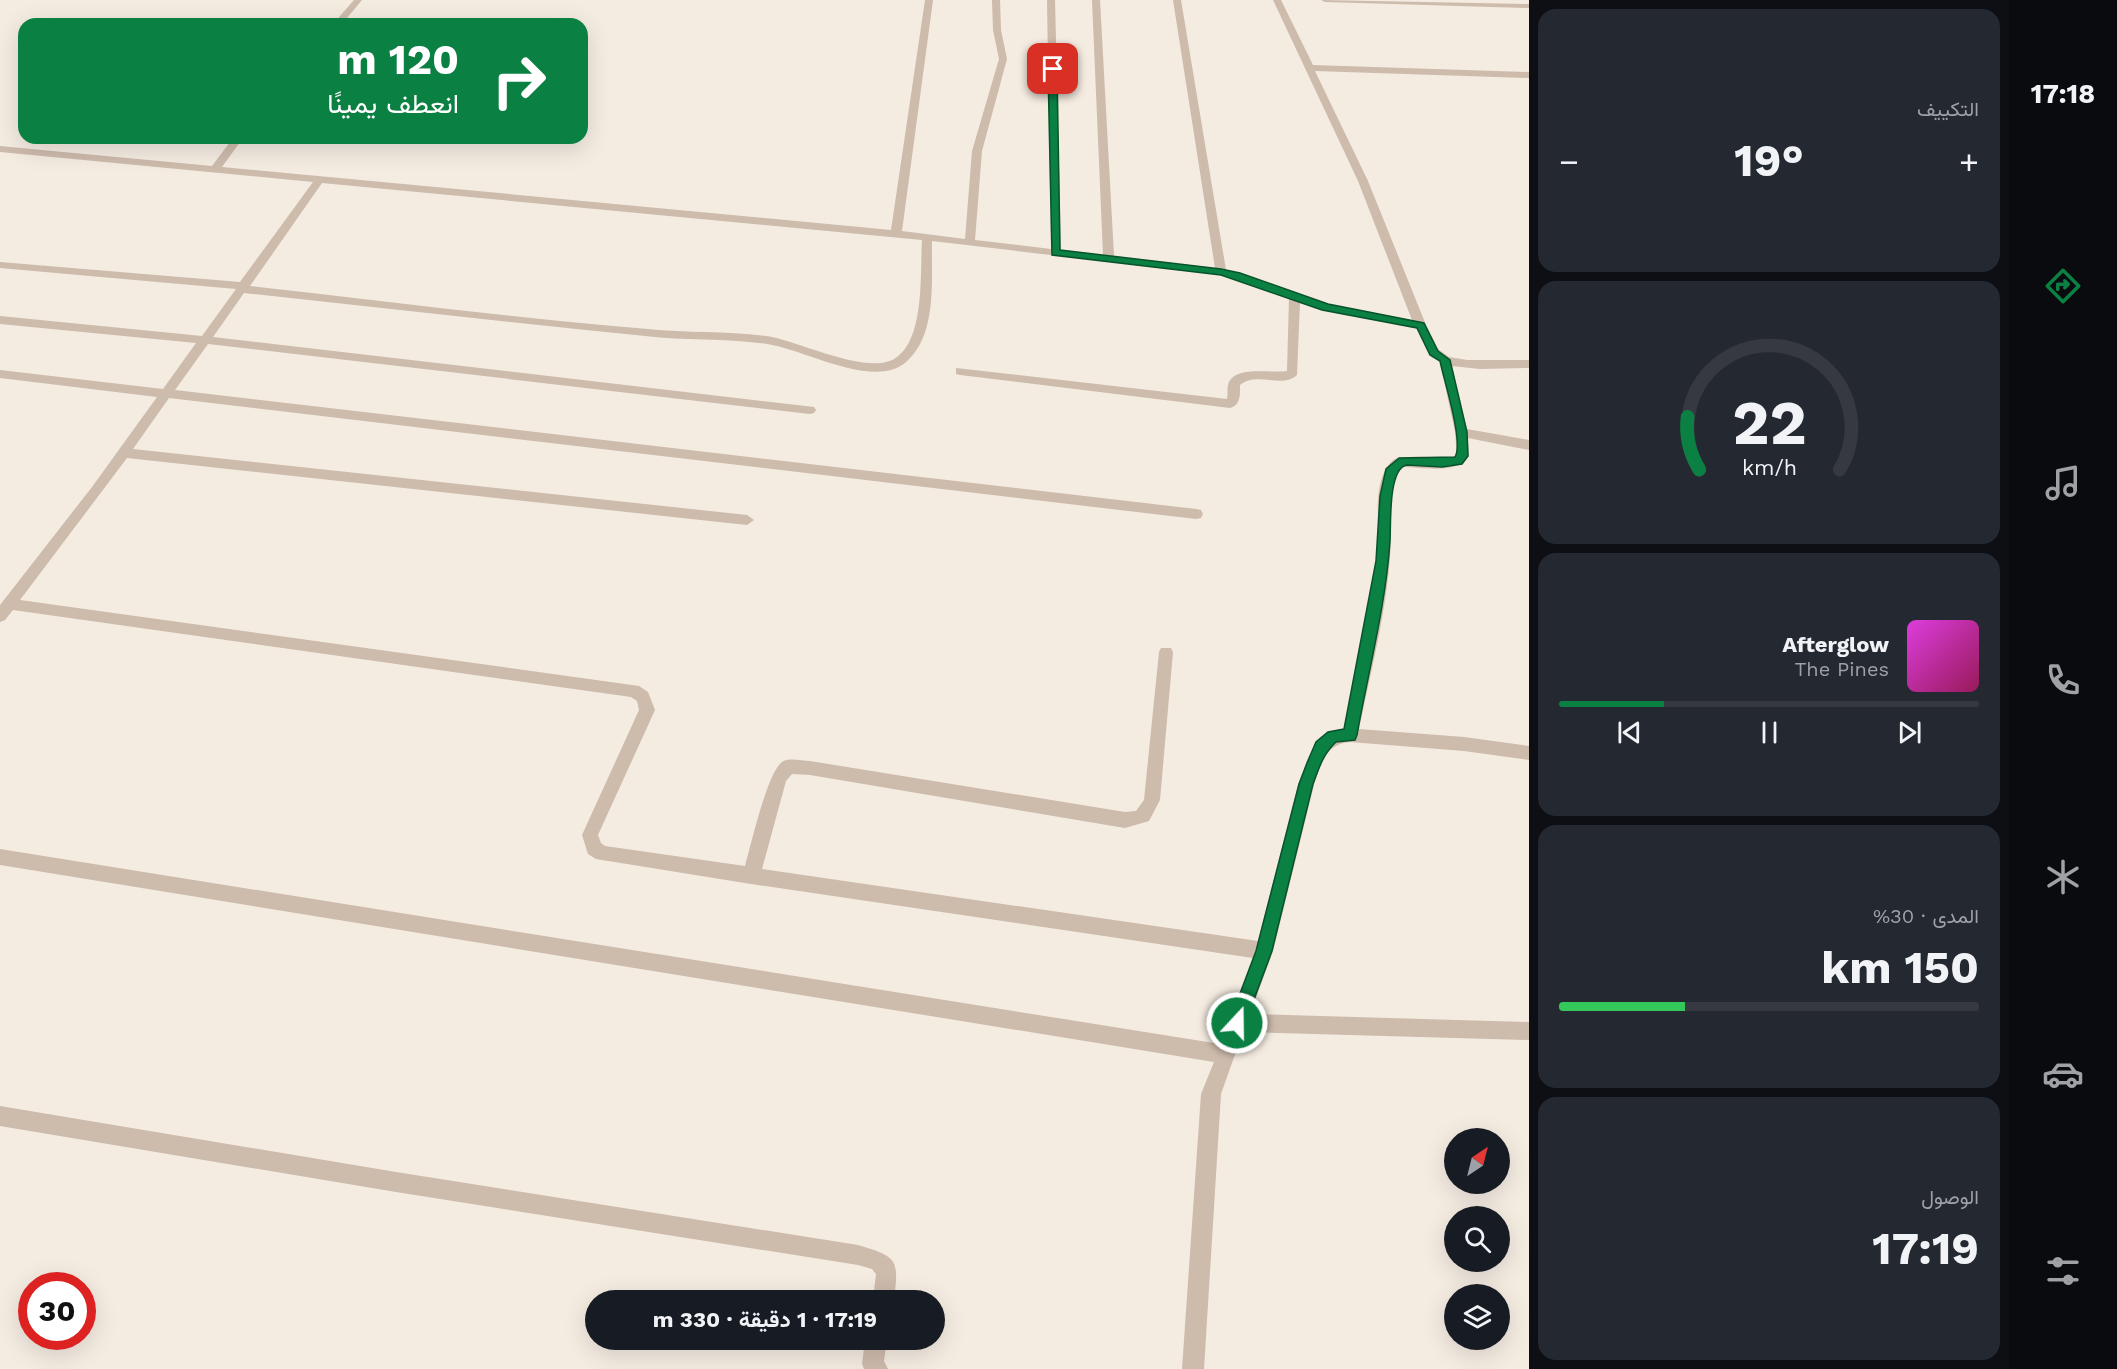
<!DOCTYPE html>
<html lang="ar">
<meta charset="utf-8">
<style>
body{margin:0;font-family:"Work Sans",Vazirmatn,sans-serif;background:#242831;color:#f1f3f6;direction:rtl;height:100vh;display:flex;flex-direction:column;font-size:22px;white-space:nowrap}
*{box-sizing:border-box;margin:0}
p{font-size:20px;color:#9ea1a6}
.icon{flex:none;width:33px;height:33px;fill:none;stroke:currentColor;stroke-width:2;stroke-linecap:round;stroke-linejoin:round}
.map{position:relative;flex:1;overflow:hidden;direction:ltr}
.sheet{display:flex;flex-direction:column;gap:9px;padding:9px;background:#0d0f14;width:480px}
.sheet>*{flex:none}
.banner{position:absolute;left:18px;top:18px;width:570px;height:126px;border-radius:18px;box-shadow:0 6px 24px #0002;direction:rtl;background:#0b8043;color:#fff;overflow:hidden}
.needle{width:39px;rotate:35deg}
.controls{position:absolute;left:1444px;top:1128px;display:grid;gap:12px}
.controls a{display:grid;place-items:center;width:66px;height:66px;border-radius:50%;background:#171b24;box-shadow:0 6px 24px #0002;font-size:30px}
.speed{position:absolute;left:18px;top:1272px;display:flex;gap:12px;font-size:30px;font-weight:700;text-align:center}
.speed>*{display:grid;place-content:center;width:78px;height:78px;border-radius:50%;background:#171b24;box-shadow:0 6px 24px #0002;line-height:1}
.speed .limit{border:9px solid #d22;background:#fff;color:#111}
.pin{position:absolute;display:grid;place-items:center;width:51px;height:51px;color:#fff;margin:-26px;border-radius:12px;box-shadow:0 3px 9px #0006}
.me{position:absolute;width:66px;margin:-33px;rotate:21deg;stroke-linejoin:round;filter:drop-shadow(0 0 4px #0008)}
.turn{display:flex;align-items:center;gap:21px;height:126px;padding:0 30px;font-size:27px}
.turn .icon{width:78px;height:78px;stroke-width:2.5}
.turn b{display:block;font-size:42px;line-height:51px}
.big{font-size:45px;font-weight:700;line-height:1.1}
.sheet .card{flex:1;display:flex;flex-direction:column;justify-content:center;gap:9px;min-width:0;padding:0 21px;border-radius:18px;background:#242831}
.sheet .dial{align-items:center;gap:0}
.dial svg{height:156px;overflow:visible;fill:none;stroke:#363941;stroke-width:7;stroke-linecap:round;text-anchor:middle}
.dial text{fill:#f1f3f6;stroke:none}
.song{display:flex;align-items:center;gap:18px}
.cover{width:72px;height:72px;border-radius:9px;background:linear-gradient(135deg,hsl(300 70% 55%),hsl(330 70% 35%))}
.played{height:6px;border-radius:3px;background:linear-gradient(90deg,#0b8043 25%,#363941 25%)}
.keys{display:flex;justify-content:space-around;direction:ltr}
.heat{display:flex;justify-content:space-between;align-items:center;font-size:33px;direction:ltr}
.charge{height:9px;border-radius:4px;background:linear-gradient(90deg,#34c759 30%,#363941 0)}
.trip{position:absolute;left:585px;top:1290px;width:360px;height:60px;border-radius:30px;background:#171b24;box-shadow:0 6px 24px #0002;font-weight:700;line-height:60px;text-align:center;direction:rtl}
main{display:flex;flex:1;min-height:0}
.menu{display:flex;flex-direction:column;width:108px;justify-content:space-around;align-items:center;background:#090b0e;color:#9ea1a6}
.menu .icon{width:42px;height:42px}
.menu .current{color:#0b8043}
.menu b{font-size:27px;color:#f1f3f6}
.map>svg:first-child{display:block}
.lines{fill:none;stroke-linecap:round;stroke-linejoin:round}
.minor{fill:#cdbbac;fill-rule:evenodd}
.route{fill:#0b8043;stroke:#07532c;stroke-width:1.5}
</style>
<main>
<nav class="menu">
<b>17:18</b>
<svg class="icon current" aria-label="directions" viewBox="0 0 24 24"><path d="M12 3l9 9-9 9-9-9zM9 14v-3h6M13 9l2 2-2 2"/></svg>
<svg class="icon" aria-label="music" viewBox="0 0 24 24"><path d="M9 18V5l10-2v13"/><circle cx="6" cy="18" r="3"/><circle cx="16" cy="16" r="3"/></svg>
<svg class="icon" aria-label="phone" viewBox="0 0 24 24"><path d="M5 4h4l2 5-3 2q2 4 5 5l2-3 5 2v4C11 20 4 13 5 4z"/></svg>
<svg class="icon" aria-label="climate" viewBox="0 0 24 24"><path d="M12 3v18M4 7l16 10M4 17L20 7"/></svg>
<svg class="icon" aria-label="car" viewBox="0 0 24 24"><path d="M5 17H2v-5l4-1 3-4h7l3 4 3 1v5h-3M9 17h6M6 11h13"/><circle cx="7" cy="17" r="2"/><circle cx="17" cy="17" r="2"/></svg>
<svg class="icon" aria-label="filters" viewBox="0 0 24 24"><path d="M4 7h16M4 17h16"/><circle cx="9" cy="7" r="2"/><circle cx="15" cy="17" r="2"/></svg>
</nav>
<section class="sheet">
<div class="card"><p>التكييف</p>
<div class="heat"><a>−</a><b class="big">19°</b><a>+</a></div>
</div>
<div class="card dial"><svg viewBox="0 0 100 80">
<path d="M14 69A42 42 0 1 1 86 69"/>
<path d="M14 69A42 42 0 0 1 8 42" stroke="#0b8043"/>
<text x="50" y="56" font-size="32" font-weight="700">22</text>
<text x="50" y="72" font-size="11">km/h</text>
</svg></div>
<div class="card">
<div class="song"><i class="cover"></i><div><b>Afterglow</b><p>The Pines</p></div></div>
<div class="played"></div>
<div class="keys"><svg class="icon" aria-label="previous" viewBox="0 0 24 24"><path d="M18 5L8 12l10 7zM5 5v14"/></svg><svg class="icon" aria-label="pause" viewBox="0 0 24 24"><path d="M8 5v14M16 5v14"/></svg><svg class="icon" aria-label="next" viewBox="0 0 24 24"><path d="M6 5l10 7-10 7zM19 5v14"/></svg></div>
</div>
<div class="card"><p>المدى · 30%</p><b class="big">150 km</b><div class="charge"></div></div>
<div class="card"><p>الوصول</p><b class="big">17:19</b></div>
</section>
<div class="map">
<svg width="1529" height="1369" viewBox="0 0 1529 1369">
<rect width="100%" height="100%" fill="#f4ebe1"/>
<g class="lines">
<g class="minor">
<path d="M354 0H362L342 24H333Z"/>
<path d="M925 0H933L902 231 965 239 972 151 999 59 993 30 992 0H1000L1001 30 1007 59 982 151 975 240 1051 249 1047 0H1055L1061 250 1103 255 1092 0H1100L1114 256 1215 268 1173 0H1181L1226 270 1328 304 1412 320 1358 181 1273 0H1281L1313 65 1529 72V78L1315 71 1368 181 1426 325 1438 349 1449 357 1467 360H1529V368L1480 369 1452 366 1467 429 1529 440V450L1468 438 1469 456C1457 475 1422 467 1402 467 1387 483 1392 517 1391 538 1389 602 1372 666 1359 729L1464 737 1529 746V760L1464 751 1350 742C1325 744 1321 764 1314 785L1273 951 1250 1014 1529 1022V1040L1243 1032 1221 1094 1204 1369H1182L1201 1094 1214 1062 0 865V849L1220 1044 1253 958 751 884 596 859 588 854 582 835 639 710 637 701 631 697 13 610 5 620 0 622V605L92 487 157 397 0 378V370L163 389 196 343 0 324V316L202 336 236 289 0 268V262L240 282 313 182 0 152V146L212 166 233 138H243L222 167 891 230ZM322 183 922 240C920 271 925 337 897 357 870 378 798 340 766 336 727 331 687 333 648 329 515 318 383 301 250 286ZM932 241 1221 275 1289 298 1287 371C1273 374 1233 364 1228 385 1227 389 1228 395 1227 399L956 368V374L960 375 1230 408C1241 405 1240 395 1240 385 1256 371 1283 389 1297 375L1300 302 1326 311 1416 328 1429 354 1440 362 1455 432 1457 455 1450 458C1438 458 1400 454 1392 461 1375 477 1378 510 1378 531 1376 598 1358 664 1344 729L1325 734 1319 739 1308 758 1298 785 1258 941 762 869 786 781 792 774 810 775 1125 828 1149 821 1160 800 1173 652 1171 648H1161L1159 652 1144 800 1136 811 1125 812 810 761C802 761 789 757 782 762 767 773 751 845 745 866L605 846 601 843 598 835 655 710 648 692 639 686 20 600 127 458 747 525 754 520 747 515 133 449 169 398 1196 519 1201 518 1203 514 1201 510 1196 509 175 390 208 344 810 414 814 413 816 410 814 407 213 337 244 293C378 307 511 323 645 336 685 341 727 338 767 344 804 349 874 390 906 362 938 335 931 278 932 241Z"/>
<path d="M1321 0 1529 4V8L1325 2Z"/>
<path d="M0 1106 396 1172 858 1245C898 1257 899 1259 894 1300H873L876 1274 872 1269 858 1265 396 1192 0 1126Z"/>
<path d="M865 1340H887L884 1361 888 1369H864L862 1364Z"/>
</g>
</g>
<path class="route" d="M1053 67 1057 69 1060 250 1221 269 1240 273 1328 304 1424 323 1438 351 1450 360 1467 432 1468 456 1462 464 1442 467 1407 465C1388 468 1391 524 1390 541 1386 604 1368 673 1357 735L1355 740 1336 742C1323 754 1319 768 1313 784L1272 951 1243 1029 1237 1032 1231 1029 1229 1023 1256 951 1299 784 1307 763 1316 742 1328 732 1344 729 1376 561 1380 496 1386 469 1399 458 1455 457C1464 442 1444 381 1440 361L1430 355 1417 328 1322 310 1221 275 1052 255 1048 69Z"/>
</svg>
<div class="controls">
<a><svg class="needle" viewBox="-14 -14 28 28"><path d="M0-13l5 13h-10z" fill="#e53935"/><path d="M0 13l5-13h-10z" fill="#9ea1a6"/></svg></a>
<a><svg class="icon" aria-label="search" viewBox="0 0 24 24"><circle cx="10" cy="10" r="6"/><path d="M15 15l6 6"/></svg></a>
<a><svg class="icon" aria-label="layers" viewBox="0 0 24 24"><path d="M12 4l9 5-9 5-9-5zM3 14l9 5 9-5"/></svg></a>
</div>
<div class="speed"><div class="limit">30</div></div>
<div class="pin" style="left:1053px;top:69px;background:#d93025"><svg class="icon" aria-label="arrive" viewBox="0 0 24 24"><path d="M6 21V4h12l-3 4 3 4H6"/></svg></div>
<svg class="me" style="left:1237px;top:1023px" viewBox="-20 -20 40 40"><circle r="17" fill="#0b8043" stroke="#fff" stroke-width="3"/><path d="M0-11L8 9 0 5-8 9z" fill="#fff"/></svg>
<div class="trip">17:19 · 1 دقيقة · 330 m</div>
<div class="banner">
<div class="turn"><svg class="icon" aria-label="right" viewBox="0 0 24 24"><path d="M7 20v-9h11M14 6l5 5-5 5"/></svg><div><b>120 m</b>انعطف يمينًا</div></div>
</div>
</div>
</main>
